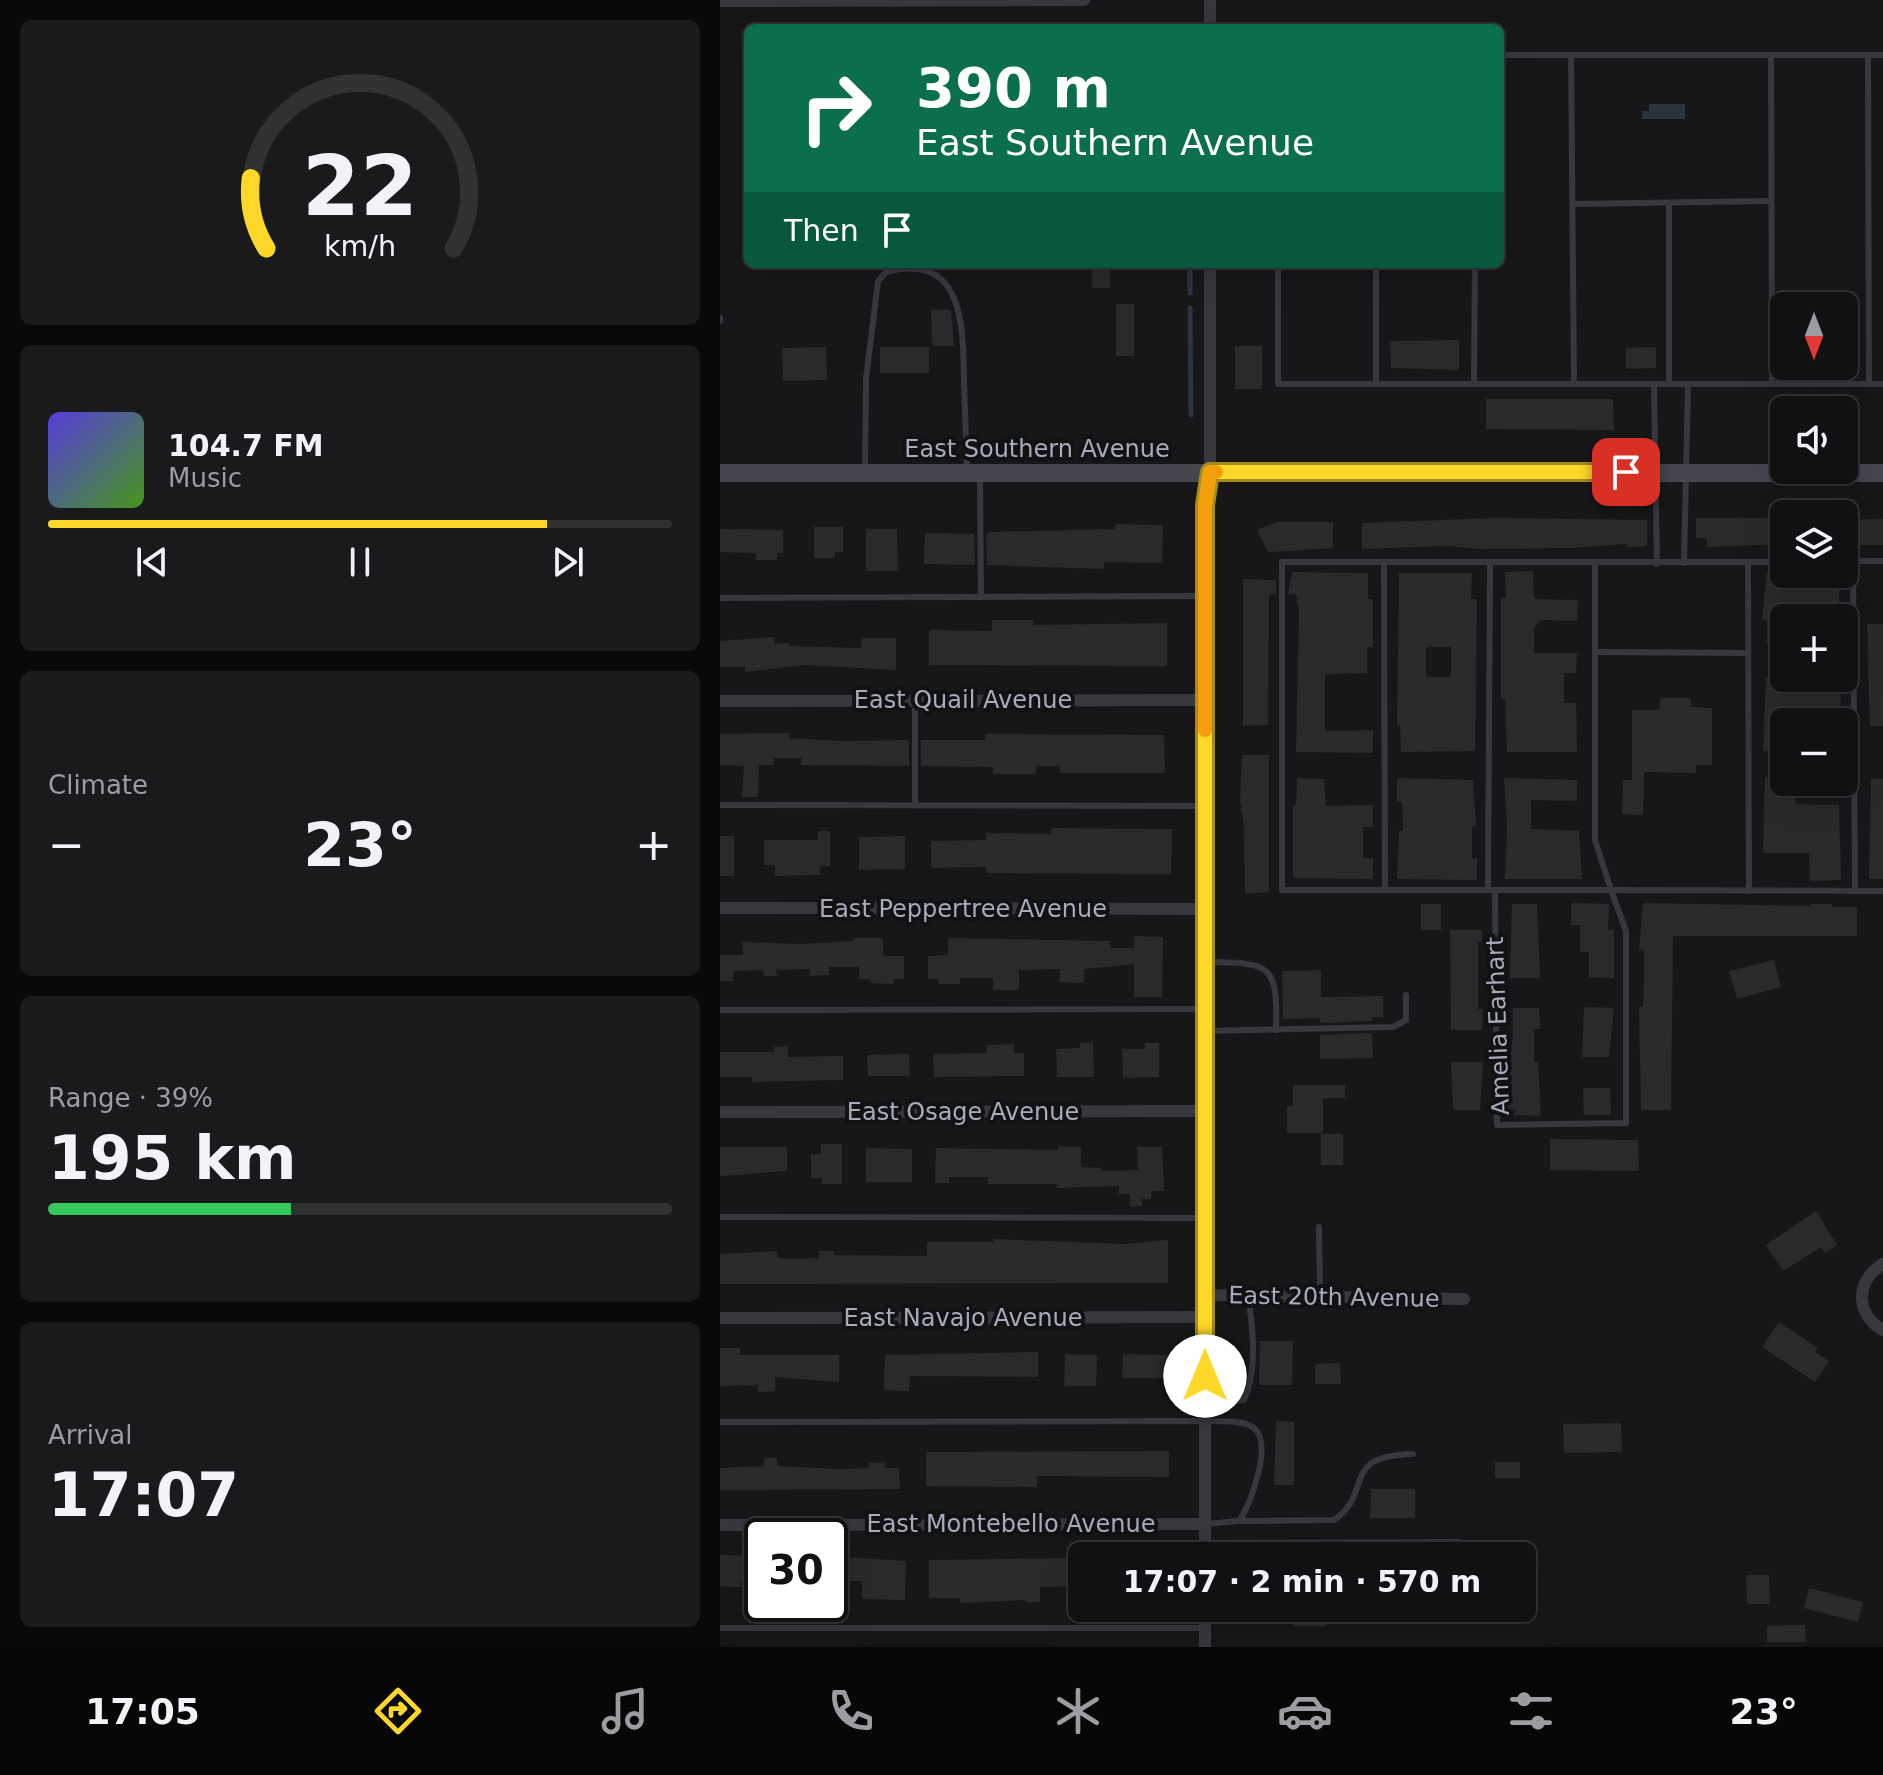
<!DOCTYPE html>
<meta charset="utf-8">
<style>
body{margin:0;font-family:"DejaVu Sans",sans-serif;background:#1a1a1c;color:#f1f3f6;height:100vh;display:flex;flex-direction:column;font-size:30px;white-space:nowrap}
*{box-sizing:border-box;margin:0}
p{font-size:26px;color:#9c9da0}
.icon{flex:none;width:44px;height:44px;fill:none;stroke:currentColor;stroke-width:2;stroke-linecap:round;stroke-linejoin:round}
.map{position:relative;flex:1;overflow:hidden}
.side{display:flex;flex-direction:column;gap:20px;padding:20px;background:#09090a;width:720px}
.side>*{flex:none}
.banner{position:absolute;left:24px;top:24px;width:760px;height:244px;border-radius:12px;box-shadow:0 8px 32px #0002,0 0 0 2px #303133;background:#0b6e4f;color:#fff;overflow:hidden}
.needle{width:52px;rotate:180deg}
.fabs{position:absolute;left:1050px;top:292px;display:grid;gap:16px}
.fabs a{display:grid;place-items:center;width:88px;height:88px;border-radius:12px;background:#111113;box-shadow:0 8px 32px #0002,0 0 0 2px #303133;font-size:40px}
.speed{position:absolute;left:24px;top:1518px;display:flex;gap:16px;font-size:40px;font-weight:700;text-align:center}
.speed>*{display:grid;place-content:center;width:104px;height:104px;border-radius:50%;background:#111113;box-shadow:0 8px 32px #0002,0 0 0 2px #303133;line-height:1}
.speed .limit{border:4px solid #111;border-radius:12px;background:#fff;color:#111}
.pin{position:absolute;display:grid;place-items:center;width:68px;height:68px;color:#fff;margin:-34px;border-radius:16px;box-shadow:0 4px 12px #0006}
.me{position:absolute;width:88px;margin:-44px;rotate:0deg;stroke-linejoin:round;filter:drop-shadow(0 0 6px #0008)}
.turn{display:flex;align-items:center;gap:28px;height:168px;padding:0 40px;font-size:36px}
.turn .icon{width:104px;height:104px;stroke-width:2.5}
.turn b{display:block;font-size:56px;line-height:68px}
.then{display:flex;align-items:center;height:76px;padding:0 40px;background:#0003;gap:16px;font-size:30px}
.big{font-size:60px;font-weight:600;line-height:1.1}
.side .tile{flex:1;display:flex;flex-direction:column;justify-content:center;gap:12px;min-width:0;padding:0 28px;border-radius:12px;background:#1a1a1c}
.side .dial{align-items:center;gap:0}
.dial svg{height:208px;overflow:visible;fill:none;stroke:#303133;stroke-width:7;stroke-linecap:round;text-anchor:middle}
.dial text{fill:#f1f3f6;stroke:none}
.song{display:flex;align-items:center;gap:24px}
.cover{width:96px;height:96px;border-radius:12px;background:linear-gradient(135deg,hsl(250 70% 55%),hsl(100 70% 35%))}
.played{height:8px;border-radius:4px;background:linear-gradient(90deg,#fed829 80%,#303133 80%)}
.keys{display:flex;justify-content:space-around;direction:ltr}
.heat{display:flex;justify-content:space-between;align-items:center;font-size:44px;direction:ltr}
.charge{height:12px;border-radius:6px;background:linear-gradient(90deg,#34c759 39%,#303133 0)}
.trip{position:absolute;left:348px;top:1542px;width:468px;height:80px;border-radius:12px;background:#111113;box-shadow:0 8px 32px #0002,0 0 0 2px #303133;font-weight:600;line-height:80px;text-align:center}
.menu{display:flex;height:128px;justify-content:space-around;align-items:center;background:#070708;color:#9c9da0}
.menu .icon{width:56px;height:56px}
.menu .on{color:#fed829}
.menu b{font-size:36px;color:#f1f3f6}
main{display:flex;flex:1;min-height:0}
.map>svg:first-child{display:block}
.water{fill:#2c333e}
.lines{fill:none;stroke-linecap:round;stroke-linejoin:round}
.stream{stroke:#2c333e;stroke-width:5}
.building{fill:#2a2a2d;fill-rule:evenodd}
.lane{stroke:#37373e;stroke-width:6}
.street{stroke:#37373e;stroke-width:12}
.secondary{stroke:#45464e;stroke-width:18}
.route-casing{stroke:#a58c1b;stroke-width:20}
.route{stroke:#fed829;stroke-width:14}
.slow{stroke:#f59e0b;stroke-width:14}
.labels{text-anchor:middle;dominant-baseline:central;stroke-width:8;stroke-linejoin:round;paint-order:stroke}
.street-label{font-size:24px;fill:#a8abba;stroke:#121214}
</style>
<main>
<section class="side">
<div class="tile dial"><svg viewBox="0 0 100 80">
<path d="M14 69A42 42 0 1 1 86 69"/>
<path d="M14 69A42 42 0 0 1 8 42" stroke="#fed829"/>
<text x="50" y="56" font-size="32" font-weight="700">22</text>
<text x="50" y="72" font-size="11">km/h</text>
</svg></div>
<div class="tile">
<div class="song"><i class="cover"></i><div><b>104.7 FM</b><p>Music</p></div></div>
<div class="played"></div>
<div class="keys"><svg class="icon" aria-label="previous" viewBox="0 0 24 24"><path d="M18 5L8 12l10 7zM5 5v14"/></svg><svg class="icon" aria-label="pause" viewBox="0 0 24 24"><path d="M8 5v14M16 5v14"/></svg><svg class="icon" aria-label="next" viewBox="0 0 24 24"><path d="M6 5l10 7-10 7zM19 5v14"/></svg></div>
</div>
<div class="tile"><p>Climate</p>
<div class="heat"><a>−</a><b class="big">23°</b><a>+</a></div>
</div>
<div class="tile"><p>Range · 39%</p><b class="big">195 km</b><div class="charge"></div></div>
<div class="tile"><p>Arrival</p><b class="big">17:07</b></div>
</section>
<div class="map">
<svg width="1163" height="1647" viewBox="0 0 1163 1647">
<rect width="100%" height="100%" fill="#171719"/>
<path class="water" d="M929 104H965V119H922V111H929Z"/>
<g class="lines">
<g class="stream">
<path d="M470 264V293"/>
<path d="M470 308 471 415"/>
</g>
</g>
<g class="building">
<rect x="372" y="264" width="18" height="24"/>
<rect x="396" y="304" width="18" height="52"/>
<path d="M211 310H231L234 346H212Z"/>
<path d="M739 340V370L671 368 670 341Z"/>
<rect x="515" y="346" width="27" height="43"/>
<path d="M106 347 107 380 63 381 62 348Z"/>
<rect x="160" y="347" width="49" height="26"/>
<path d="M936 347V368L906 369V348Z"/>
<path d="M766 399H893L894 430 766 429Z"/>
<path d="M776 518 927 520V546L907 547V544L851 548 757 549 728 546 642 549V523Z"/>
<path d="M976 518H1064V544L987 547V538H976Z"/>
<path d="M1163 519V545H1134V542H1124V520Z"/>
<path d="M556 522H613V548L548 552 537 530Z"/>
<path d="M395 524 443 525 442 563 384 562V569L267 565 266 534 270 532 395 529Z"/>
<path d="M94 527H123V552H115V558H94Z"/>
<path d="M0 529 63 530V553H57V560H36V553L0 552Z"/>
<path d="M146 529H177L178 571H146Z"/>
<path d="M205 533 254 534 255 565 204 564Z"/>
<path d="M813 571 814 599 858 600 857 621 820 620 814 628V653H857L856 673H844V703H856L857 752H787L785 699H781V598H786L785 572Z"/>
<path d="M572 572 648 573V599H653V647H647V673L605 674V731L653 730V753L576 752 579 612 576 594H568Z"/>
<path d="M1047 572 1119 574V618H1064V646L1047 645V620H1042Z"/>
<path d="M679 573H752L751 599H757L755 751 681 752 680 726H677ZM706 647H731V677H706Z"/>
<path d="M523 579 556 580V594H549L548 725 523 726Z"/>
<path d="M272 620H313V625L447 623V666L209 665V630L272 631Z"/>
<path d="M1147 624H1163V726H1150Z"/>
<path d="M54 637V644L69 643V646L141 648 142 638H176V670L84 665 25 672V667H0V641Z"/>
<path d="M1046 677 1121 678 1120 722H1064V751H1043Z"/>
<path d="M940 698H971V707L992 708V765H976V773L924 772 923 815 902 814 903 780H912V710H939Z"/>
<path d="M69 733V738L122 741 189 740V766L81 765V758H54V765H39L38 797H22L24 766 0 765V734Z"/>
<path d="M265 734 444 735 445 773H340V766H316V774H273V767L201 766V740H265Z"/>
<path d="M522 755H549V892L525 894 524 826 520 800Z"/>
<path d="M1045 777 1075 782V804L1119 805 1121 880 1090 881 1089 853H1043Z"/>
<path d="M577 778 604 779 606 806 653 805V827H643V858H653V879L573 878V805H576Z"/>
<path d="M677 778 753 780 756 826H752V858H757V880L677 879 679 831H683L682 801H677Z"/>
<path d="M784 778 857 780V801L811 800V829L859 831 862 879H785L787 826Z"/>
<path d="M1151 778 1163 779V879H1149Z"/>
<path d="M331 828 452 829 451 874 266 873V867L211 868V841L266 840V833L331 834Z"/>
<path d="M98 831H110V866H100V875L55 876V865H44V840H98Z"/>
<rect x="0" y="836" width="14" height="40"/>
<path d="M185 836V869L139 870V837Z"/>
<path d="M851 903 889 904 888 929 894 930V978L869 977V952H860V925H851Z"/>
<path d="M923 903 1090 906V904H1112V907H1137V936H953L951 1110H921L919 1007H923L924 981V950H919Z"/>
<rect x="701" y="904" width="20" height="26"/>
<path d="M792 904H817L820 978H790Z"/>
<path d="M730 930H762V942H758V1009H763L762 1030H731Z"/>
<path d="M414 936 443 937 442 997H414V964L364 969V983L339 982 340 969 299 970V990H273V978H240V984H219V979H208V956L228 955V938L390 941V948H414Z"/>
<path d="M134 938H163V956H184V979H173V984L151 983V979H139V967H109V975L90 976V969L56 970 57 976H44L43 970 13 971V981H0V955H23L22 942 81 944 134 941Z"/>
<path d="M1054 960 1061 987 1017 999 1009 971Z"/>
<path d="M601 970V997L663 996V1017H652V1021L600 1023V1018L563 1019 562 971Z"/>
<path d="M864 1007 894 1008 889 1057H862Z"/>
<path d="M793 1008H819L820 1029H814V1062H818L821 1116 792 1115 797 1110H787V1062H790L793 1036Z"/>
<path d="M652 1033 653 1058 600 1059V1035Z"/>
<path d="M373 1042 374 1077H337L336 1049 360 1048V1043Z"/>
<path d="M425 1043H439V1077L403 1078 402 1049H425Z"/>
<path d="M294 1044V1053H304V1076L214 1077 213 1054 267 1053V1045Z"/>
<path d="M68 1046V1057L123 1056V1080L32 1082V1077H0V1052H54V1047Z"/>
<path d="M189 1054 190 1076H148L147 1055Z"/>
<path d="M731 1062H763L760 1110H733Z"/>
<path d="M573 1085H625V1098H603V1133H567V1106H573Z"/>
<path d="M863 1088H890L891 1115H864Z"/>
<rect x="601" y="1134" width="22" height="31"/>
<path d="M830 1139 918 1140 919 1171 830 1170Z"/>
<path d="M101 1144H122V1184H102V1178H91V1154H101Z"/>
<path d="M338 1146 361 1147V1167L382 1168 381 1171 418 1170 417 1147H442L444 1191H431V1199H422V1206L410 1207V1194H399V1186L336 1188 337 1184H268V1177H229V1183H215L216 1148 338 1150Z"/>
<path d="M0 1147H67V1171L0 1176Z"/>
<path d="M146 1148 192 1149V1182H146Z"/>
<path d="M1096 1211 1117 1245 1105 1253 1101 1247 1063 1271 1046 1245Z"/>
<path d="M273 1239 404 1244 448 1240V1283L0 1284V1254L57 1251V1258L72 1259 99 1258V1251H114V1255L207 1256V1242H273Z"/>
<path d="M1059 1322 1098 1348 1095 1352 1109 1361 1095 1382 1042 1347Z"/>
<path d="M540 1341H573L572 1385H539Z"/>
<path d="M0 1348H20V1355H119V1382L55 1377V1391L38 1392V1385L0 1386Z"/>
<path d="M318 1352V1377L190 1376 189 1391 164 1390 165 1355Z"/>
<path d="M345 1354 377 1355 376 1386H344Z"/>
<path d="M403 1354 450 1355V1378H402Z"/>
<path d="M620 1363 621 1384H595V1364Z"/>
<path d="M556 1421 574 1422V1485H554Z"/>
<path d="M901 1423 902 1452 844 1453 843 1424Z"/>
<path d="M449 1451V1477L317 1476V1487L206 1486V1452Z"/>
<path d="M44 1458H57V1466L119 1469 149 1468V1463L165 1462V1468H179L180 1489 0 1490V1468L44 1466Z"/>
<rect x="775" y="1462" width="25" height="16"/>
<path d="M651 1489H695V1518H650Z"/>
<path d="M0 1555 42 1556V1580H21V1587L0 1586Z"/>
<path d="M110 1556 186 1561 185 1600 142 1599V1581H110Z"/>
<path d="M362 1558V1586L320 1587V1602H305V1600L240 1603V1598H209V1560Z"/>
<path d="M1026 1575H1049L1050 1604H1027Z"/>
<path d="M1089 1588 1143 1602 1138 1622 1084 1608Z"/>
<rect x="573" y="1608" width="34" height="18"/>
<path d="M1085 1625 1086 1642H1047V1626Z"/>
</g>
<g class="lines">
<g class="lane">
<path d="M780 55H1163"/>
<path d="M851 55 854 384"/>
<path d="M1051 55 1052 384"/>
<path d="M1148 55 1149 384"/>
<path d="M949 203V384"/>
<path d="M853 204 1050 201"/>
<path d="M558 264V384H1163"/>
<path d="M656 264V384"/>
<path d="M0 318V321"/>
<path d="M754 384 755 264"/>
<path d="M934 384 937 564"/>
<path d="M145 470 146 379 158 281 166 272C245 251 243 328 244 382 245 411 246 440 247 469"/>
<path d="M260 477 261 597"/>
<path d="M1124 561H1163"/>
<path d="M1133 561 1135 891"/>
<path d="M664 562 665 890"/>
<path d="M1028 562 1029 891"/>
<path d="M1064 562H562V890H775L777 1125 906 1123V931L891 890 1163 891"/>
<path d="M964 563 968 384"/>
<path d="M0 598 485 596"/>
<path d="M875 652 1028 653"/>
<path d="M195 700V805"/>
<path d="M0 805 484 806"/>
<path d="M768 890 770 563"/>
<path d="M775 890H891L875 840V564"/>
<path d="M485 962C550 963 558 962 556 1030"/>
<path d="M0 1010 485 1009"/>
<path d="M485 1031 673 1027 686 1020V995"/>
<path d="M0 1217 484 1218"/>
<path d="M599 1227 600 1297"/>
<path d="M486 1404 524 1400C538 1369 533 1328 528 1296"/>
<path d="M0 1422 485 1421C499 1422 522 1419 534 1428 553 1443 531 1505 519 1521L486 1524"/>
<path d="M519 1521 614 1520C655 1492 618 1456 693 1454"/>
<path d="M0 1628H484"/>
</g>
<g class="street">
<path d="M490 0V28"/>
<path d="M0 1 364 0"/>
<path d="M0 701 485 700"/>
<path d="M0 908 485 909"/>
<path d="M0 1112 485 1111"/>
<path d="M1163 1264C1135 1281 1135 1314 1163 1330"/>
<path d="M485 1295 744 1299"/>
<path d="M0 1318 485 1317"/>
<path d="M0 1525 485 1524"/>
<path d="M485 1546 739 1545"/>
<path d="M485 1556V505L490 472V264"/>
<path d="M485 1608V1647"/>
</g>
<path class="secondary" d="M0 473H1163"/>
</g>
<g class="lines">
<defs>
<path id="route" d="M485 1376V505L490 472H906"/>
</defs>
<use href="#route" class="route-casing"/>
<use href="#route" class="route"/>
<path class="slow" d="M485 730V505L490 472H496"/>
</g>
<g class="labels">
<g class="street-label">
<text x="317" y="449">East Southern Avenue</text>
<text x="243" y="700">East Quail Avenue</text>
<text x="243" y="909">East Peppertree Avenue</text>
<text transform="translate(778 1026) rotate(-92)">Amelia Earhart</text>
<text x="243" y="1112">East Osage Avenue</text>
<text transform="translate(614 1297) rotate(1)">East 20th Avenue</text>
<text x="243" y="1318">East Navajo Avenue</text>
<text x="291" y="1524">East Montebello Avenue</text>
</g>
</g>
</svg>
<div class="fabs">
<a><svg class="needle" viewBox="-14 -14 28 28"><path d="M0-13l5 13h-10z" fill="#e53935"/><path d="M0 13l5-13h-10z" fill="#9c9da0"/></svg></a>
<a><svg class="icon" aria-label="sound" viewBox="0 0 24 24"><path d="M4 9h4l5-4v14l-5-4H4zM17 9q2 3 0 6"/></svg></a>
<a><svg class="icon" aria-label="layers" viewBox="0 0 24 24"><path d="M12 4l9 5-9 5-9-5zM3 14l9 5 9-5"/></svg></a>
<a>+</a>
<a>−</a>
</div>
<div class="speed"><div class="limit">30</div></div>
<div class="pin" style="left:906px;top:472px;background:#d93025"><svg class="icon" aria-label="arrive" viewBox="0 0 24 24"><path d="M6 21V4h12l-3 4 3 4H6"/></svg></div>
<svg class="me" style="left:485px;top:1376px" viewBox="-20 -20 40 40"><circle r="19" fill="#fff"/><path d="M0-13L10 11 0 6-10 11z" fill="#fed829"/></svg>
<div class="trip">17:07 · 2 min · 570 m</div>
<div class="banner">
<div class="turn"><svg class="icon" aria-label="right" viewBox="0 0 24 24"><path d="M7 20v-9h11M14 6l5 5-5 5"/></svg><div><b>390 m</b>East Southern Avenue</div></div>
<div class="then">Then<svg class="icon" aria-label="arrive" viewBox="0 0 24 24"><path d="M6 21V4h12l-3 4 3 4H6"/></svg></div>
</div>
</div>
</main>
<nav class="menu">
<b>17:05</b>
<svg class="icon on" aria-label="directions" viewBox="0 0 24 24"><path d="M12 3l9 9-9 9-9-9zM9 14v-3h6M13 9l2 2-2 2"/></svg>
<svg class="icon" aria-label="music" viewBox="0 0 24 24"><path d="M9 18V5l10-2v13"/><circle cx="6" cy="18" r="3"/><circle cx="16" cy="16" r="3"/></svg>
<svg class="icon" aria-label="phone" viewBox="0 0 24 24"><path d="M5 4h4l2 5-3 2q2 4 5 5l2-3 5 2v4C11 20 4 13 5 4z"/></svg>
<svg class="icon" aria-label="climate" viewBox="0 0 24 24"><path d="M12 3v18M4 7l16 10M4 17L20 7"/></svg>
<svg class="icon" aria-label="car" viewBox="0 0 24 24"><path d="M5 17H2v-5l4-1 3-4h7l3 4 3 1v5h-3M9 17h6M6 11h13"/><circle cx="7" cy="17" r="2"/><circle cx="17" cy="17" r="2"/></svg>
<svg class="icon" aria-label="filters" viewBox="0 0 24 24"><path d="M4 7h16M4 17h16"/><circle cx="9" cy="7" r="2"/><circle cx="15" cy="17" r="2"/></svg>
<b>23°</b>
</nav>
